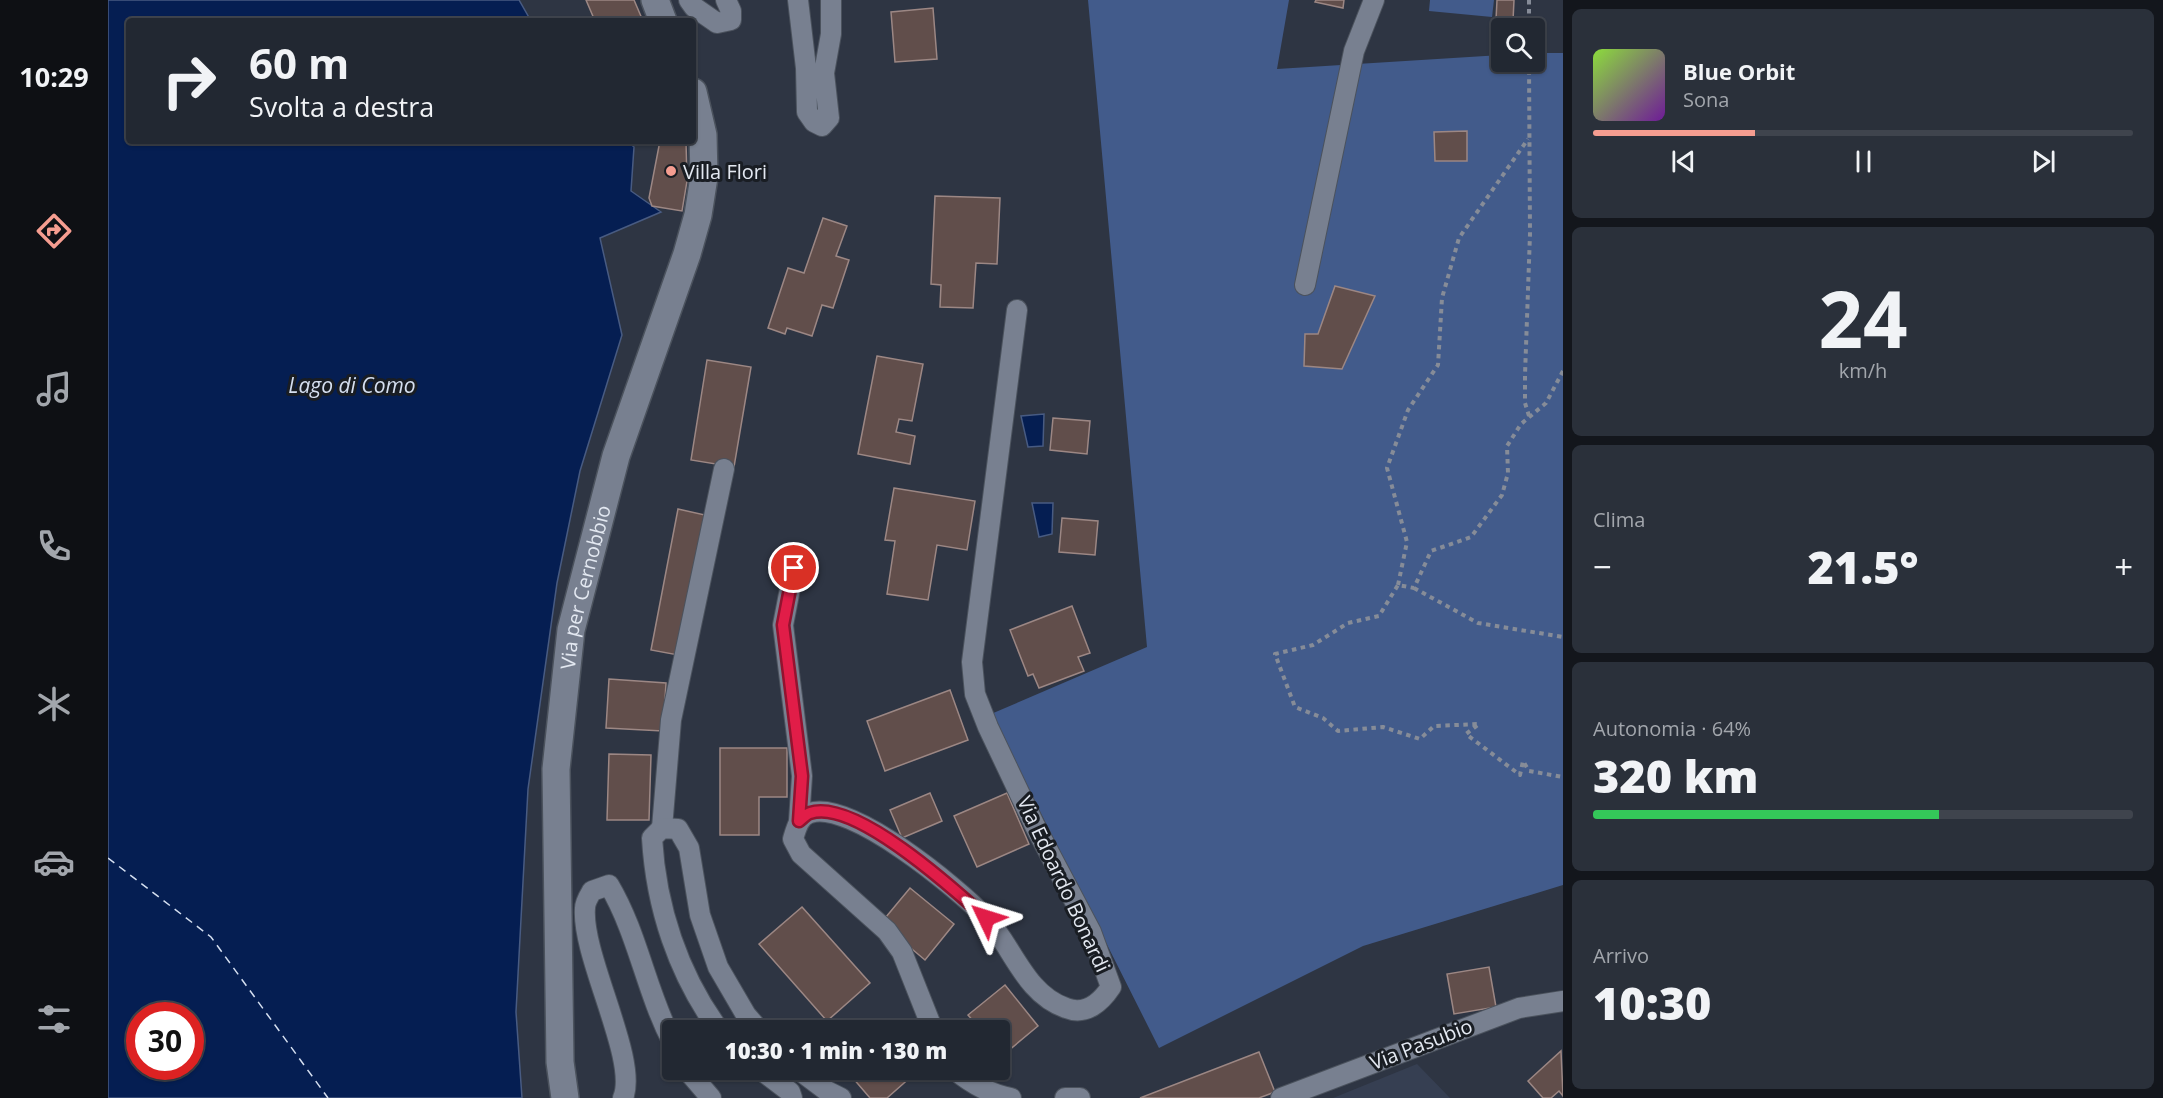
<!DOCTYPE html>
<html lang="it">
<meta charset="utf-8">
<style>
body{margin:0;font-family:"Open Sans",sans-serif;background:#2a303a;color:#f1f3f6;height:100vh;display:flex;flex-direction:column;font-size:22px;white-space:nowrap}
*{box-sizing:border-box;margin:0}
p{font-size:20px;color:#a2a6ac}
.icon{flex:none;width:33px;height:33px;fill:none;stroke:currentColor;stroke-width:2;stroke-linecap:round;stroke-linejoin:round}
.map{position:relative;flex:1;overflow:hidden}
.panel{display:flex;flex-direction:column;gap:9px;padding:9px;background:#13161c;width:600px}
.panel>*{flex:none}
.banner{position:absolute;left:18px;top:18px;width:570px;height:126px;border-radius:6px;box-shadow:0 2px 4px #0004,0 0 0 2px #3f444d;background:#222832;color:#f1f3f6;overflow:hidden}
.tools{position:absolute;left:1383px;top:18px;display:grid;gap:12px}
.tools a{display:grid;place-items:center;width:54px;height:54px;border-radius:6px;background:#222832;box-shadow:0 2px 4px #0004,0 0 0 2px #3f444d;font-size:30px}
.speed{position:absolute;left:18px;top:1002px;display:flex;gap:12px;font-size:30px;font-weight:700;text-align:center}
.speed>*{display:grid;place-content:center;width:78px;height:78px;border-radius:50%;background:#222832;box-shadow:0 2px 4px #0004,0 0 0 2px #3f444d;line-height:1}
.speed .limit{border:9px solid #d22;background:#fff;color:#111}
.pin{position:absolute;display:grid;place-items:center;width:51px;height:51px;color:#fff;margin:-26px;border:3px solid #fff;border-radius:50%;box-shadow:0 2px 6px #0007}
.me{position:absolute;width:66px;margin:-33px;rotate:311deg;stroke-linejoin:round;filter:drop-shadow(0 0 4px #0008)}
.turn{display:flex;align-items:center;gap:21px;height:126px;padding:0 24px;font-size:27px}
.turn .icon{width:78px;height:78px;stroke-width:2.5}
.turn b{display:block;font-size:42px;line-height:51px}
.big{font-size:45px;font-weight:800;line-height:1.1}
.panel .tile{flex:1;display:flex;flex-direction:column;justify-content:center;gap:9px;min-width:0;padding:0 21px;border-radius:9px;background:#2a303a}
.panel .dial{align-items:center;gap:0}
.dial b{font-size:78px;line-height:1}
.song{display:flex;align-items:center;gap:18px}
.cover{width:72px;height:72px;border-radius:9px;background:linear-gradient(135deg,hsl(90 70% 55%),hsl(280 70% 35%))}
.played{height:6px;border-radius:3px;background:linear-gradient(90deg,#f59d90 30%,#3f444d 30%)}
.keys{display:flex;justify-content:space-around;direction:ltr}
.heat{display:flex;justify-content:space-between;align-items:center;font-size:33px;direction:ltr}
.charge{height:9px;border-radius:4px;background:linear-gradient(90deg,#34c759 64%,#3f444d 0)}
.trip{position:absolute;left:554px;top:1020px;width:348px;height:60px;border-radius:6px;background:#222832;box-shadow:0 2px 4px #0004,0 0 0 2px #3f444d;font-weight:800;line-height:60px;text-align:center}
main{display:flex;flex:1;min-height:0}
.tab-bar{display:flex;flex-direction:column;width:108px;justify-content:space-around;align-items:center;background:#0e1014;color:#a2a6ac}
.tab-bar .icon{width:42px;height:42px}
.tab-bar .on{color:#f59d90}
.tab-bar b{font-size:27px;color:#f1f3f6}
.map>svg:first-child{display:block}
.built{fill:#363f52}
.green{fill:#425b8b}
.water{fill:#051e52;stroke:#485b82;stroke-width:1.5;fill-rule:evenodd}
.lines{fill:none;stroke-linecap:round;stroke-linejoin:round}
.ferry{stroke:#d5dff0;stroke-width:1.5;stroke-dasharray:8 6;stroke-linecap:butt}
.building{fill:#614e4b;stroke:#9c8784;stroke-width:1.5}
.street-casing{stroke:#4b525d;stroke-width:22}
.secondary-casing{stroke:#4b525d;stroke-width:30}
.path{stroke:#868c98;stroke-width:4;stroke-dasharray:4.5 4.5;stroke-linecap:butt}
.street{stroke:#788090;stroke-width:20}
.secondary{stroke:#788090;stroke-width:27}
.route-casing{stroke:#92132f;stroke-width:15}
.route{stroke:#e11d48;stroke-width:10}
.poi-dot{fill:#f59d90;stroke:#191d23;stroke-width:2}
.labels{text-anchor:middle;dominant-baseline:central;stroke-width:6;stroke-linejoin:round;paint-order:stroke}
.poi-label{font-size:20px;fill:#e3e8f1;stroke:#191d23;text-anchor:start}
.street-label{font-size:20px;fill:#e3e8f1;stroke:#191d23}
.water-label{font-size:21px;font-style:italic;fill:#d5dff0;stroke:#191d23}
</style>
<main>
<nav class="tab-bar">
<b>10:29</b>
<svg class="icon on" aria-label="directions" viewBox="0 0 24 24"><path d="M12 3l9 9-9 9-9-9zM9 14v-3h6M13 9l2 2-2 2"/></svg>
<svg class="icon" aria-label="music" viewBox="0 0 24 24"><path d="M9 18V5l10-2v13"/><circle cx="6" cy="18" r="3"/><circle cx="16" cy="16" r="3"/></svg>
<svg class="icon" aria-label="phone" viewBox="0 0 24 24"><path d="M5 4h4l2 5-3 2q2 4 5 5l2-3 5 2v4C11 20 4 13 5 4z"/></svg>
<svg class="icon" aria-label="climate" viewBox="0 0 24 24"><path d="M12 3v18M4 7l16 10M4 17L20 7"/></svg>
<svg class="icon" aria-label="car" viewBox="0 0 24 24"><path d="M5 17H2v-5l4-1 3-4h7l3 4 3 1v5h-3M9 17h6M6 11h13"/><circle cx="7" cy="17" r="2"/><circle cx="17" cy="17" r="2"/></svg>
<svg class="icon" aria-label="filters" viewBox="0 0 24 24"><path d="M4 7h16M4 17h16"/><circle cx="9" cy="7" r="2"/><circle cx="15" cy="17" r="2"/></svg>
</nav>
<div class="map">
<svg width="1455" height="1098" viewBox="0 0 1455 1098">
<rect width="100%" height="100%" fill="#2e3543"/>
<path class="built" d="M1309 1064 1342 1098H1225Z"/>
<g class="green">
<path d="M980 0H1181L1169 69 1393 55 1394 62H1426L1427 53H1455V885L1255 946 1051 1048 883 714 1039 647Z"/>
<path d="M1322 0H1386L1384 17 1321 11Z"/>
</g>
<g class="water">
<path d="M0 0H411L423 21H21V141H519L526 147 523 191 553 212 492 238 514 335 472 471 449 583 420 789 408 1012 414 1098H0ZM32 1016H82V1066H32Z"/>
<path d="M936 414 935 446 920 447 913 416Z"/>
<path d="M924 503H945L944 534 931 537Z"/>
</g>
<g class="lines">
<path class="ferry" d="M0 858 103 937 220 1098"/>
</g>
<g class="building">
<path d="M478 0H526L535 21H487Z"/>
<path d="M1208 0H1236L1235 8 1207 2Z"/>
<path d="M1389 0H1406L1405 21 1388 20Z"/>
<path d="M825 8 829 59 787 62 783 12Z"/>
<path d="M1359 131V161H1327L1326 132Z"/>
<path d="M546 141H578L579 181 574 211 544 206 541 198 551 146Z"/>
<path d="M827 196 892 198 889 264 868 263 865 308 832 307 833 285 823 284Z"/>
<path d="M715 218 739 226 728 256 741 260 725 308 714 305 704 336 679 328 677 334 660 328 680 268 696 273Z"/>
<path d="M1227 286 1267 296 1234 369 1196 366 1197 334H1210Z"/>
<path d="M769 356 815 364 804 421 791 419 788 432 807 436 802 464 750 454Z"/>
<path d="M599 360 643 367 626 467 583 460Z"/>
<path d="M945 418 982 421 979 454 942 450Z"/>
<path d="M786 488 867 501 859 550 829 545 820 600 779 594 787 541 777 540Z"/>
<path d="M570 509 597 515 570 655 543 650Z"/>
<path d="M954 518 990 521 987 555 951 552Z"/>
<path d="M964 606 982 653 970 657 976 671 931 688 925 674 920 676 902 630Z"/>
<path d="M501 679 558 683 555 731 498 728Z"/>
<path d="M842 690 860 740 777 771 759 721Z"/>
<path d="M612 748H679V797H651V835H612Z"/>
<path d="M501 754 543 755 541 820H499Z"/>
<path d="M822 793 834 821 794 838 782 810Z"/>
<path d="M899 793 921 844 869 867 846 816Z"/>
<path d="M802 888 846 924 817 960 773 923Z"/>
<path d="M694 907 762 983 719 1021 651 944Z"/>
<path d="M1381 967 1388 1007 1346 1014 1339 974Z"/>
<path d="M897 985 930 1026 894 1056 891 1053V1030H873L860 1015Z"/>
<path d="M757 1021 765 1030H745Z"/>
<path d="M1453 1051 1455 1096 1451 1091 1443 1098H1435L1420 1081Z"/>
<path d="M1151 1052 1167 1092 1151 1098H1032Z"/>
<path d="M738 1070H798L804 1076 779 1098H762Z"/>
</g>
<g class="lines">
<defs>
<g id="street">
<path d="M581 0 586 7 609 23 623 20V11L618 0"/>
<path d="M690 0 698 68 699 112 706 122 714 126 721 118 716 73 723 34V0"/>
<path d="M1197 285 1246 51 1266 0"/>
<path d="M686 568 675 625 694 776 691 821"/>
<path d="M554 828 563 720 616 469"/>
<path d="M611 1030C570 974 548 907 544 838L554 828 570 829 581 848 592 915 610 967 638 1015 651 1030"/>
<path d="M825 1030 794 952 779 931 693 854 685 839C688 829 691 816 702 813 742 799 851 889 878 918 905 947 917 994 958 1008 978 1016 993 1002 1003 987L983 932 927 826 880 727 867 694 864 662 909 310"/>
<path d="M579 1070 603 1098"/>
<path d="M653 1070 682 1092 684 1098"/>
<path d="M691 1070 719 1091 733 1098"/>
<path d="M847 1070C864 1084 881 1094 903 1098"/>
<path d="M515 1098C531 1060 473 956 477 908 477 902 481 896 484 891L501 885C530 934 538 991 564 1041"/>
<path d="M957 1098H972"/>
<path d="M1173 1098 1411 1008 1455 1001"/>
</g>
<g id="secondary">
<path d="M547 0 555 21"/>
<path id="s1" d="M457 1098 452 1062 448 769 463 630 508 456 579 254 590 215 596 177 595 135 585 92"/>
</g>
</defs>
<use href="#street" class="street-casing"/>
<use href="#secondary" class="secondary-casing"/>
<g class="path">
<path d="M1421 0V28"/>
<path d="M1455 371 1438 403 1413 424 1399 446 1400 473 1394 495 1363 537 1323 551 1306 588 1290 585 1271 616 1240 623 1205 645 1167 654 1187 707 1215 718 1230 731 1275 727 1312 739 1326 726 1371 724 1358 734 1412 775 1415 761 1421 771 1455 777"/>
<path d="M1421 416 1417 403V375L1422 234 1421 62"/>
<path d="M1290 585 1299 542 1279 468 1300 410 1330 365 1334 298 1351 238 1420 139"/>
<path d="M1306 588 1370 623 1455 637"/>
</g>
<use href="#street" class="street"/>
<use href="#secondary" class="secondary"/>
</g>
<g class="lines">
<defs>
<path id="route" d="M686 568 675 625 694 776 691 821C694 819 698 814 702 813 746 798 846 889 878 918"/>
</defs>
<use href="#route" class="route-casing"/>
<use href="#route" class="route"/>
</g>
<circle class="poi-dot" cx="563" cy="171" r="6"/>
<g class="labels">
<g class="poi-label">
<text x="575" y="171">Villa Flori</text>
</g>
<g class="street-label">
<text stroke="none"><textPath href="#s1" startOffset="514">Via per Cernobbio</textPath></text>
<text transform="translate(956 884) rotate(65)">Via Edoardo Bonardi</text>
<text transform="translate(1313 1044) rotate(-21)">Via Pasubio</text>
</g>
<g class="water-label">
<text x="244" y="385">Lago di Como</text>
</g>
</g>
</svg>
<div class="tools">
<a><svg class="icon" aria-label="search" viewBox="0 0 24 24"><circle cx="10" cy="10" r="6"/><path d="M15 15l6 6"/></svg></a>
</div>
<div class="speed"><div class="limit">30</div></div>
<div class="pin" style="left:686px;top:568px;background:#d93025"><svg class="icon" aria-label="arrive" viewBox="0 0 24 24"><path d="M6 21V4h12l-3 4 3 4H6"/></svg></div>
<svg class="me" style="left:878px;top:918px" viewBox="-20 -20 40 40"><path d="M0-17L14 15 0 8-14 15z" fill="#e11d48" stroke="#fff" stroke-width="4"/></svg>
<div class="trip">10:30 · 1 min · 130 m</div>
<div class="banner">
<div class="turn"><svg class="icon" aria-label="right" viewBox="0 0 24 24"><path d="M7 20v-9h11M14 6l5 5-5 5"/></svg><div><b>60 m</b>Svolta a destra</div></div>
</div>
</div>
<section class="panel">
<div class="tile">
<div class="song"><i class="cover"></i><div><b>Blue Orbit</b><p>Sona</p></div></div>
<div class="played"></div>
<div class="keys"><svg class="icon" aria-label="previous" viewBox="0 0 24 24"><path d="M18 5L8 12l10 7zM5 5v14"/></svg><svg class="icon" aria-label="pause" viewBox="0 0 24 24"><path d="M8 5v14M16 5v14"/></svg><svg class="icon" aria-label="next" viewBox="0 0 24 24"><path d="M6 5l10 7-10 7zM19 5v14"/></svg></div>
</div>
<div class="tile dial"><b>24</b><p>km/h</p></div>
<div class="tile"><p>Clima</p>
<div class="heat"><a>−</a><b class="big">21.5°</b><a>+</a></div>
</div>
<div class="tile"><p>Autonomia · 64%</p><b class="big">320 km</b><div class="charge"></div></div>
<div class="tile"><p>Arrivo</p><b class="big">10:30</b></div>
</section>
</main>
